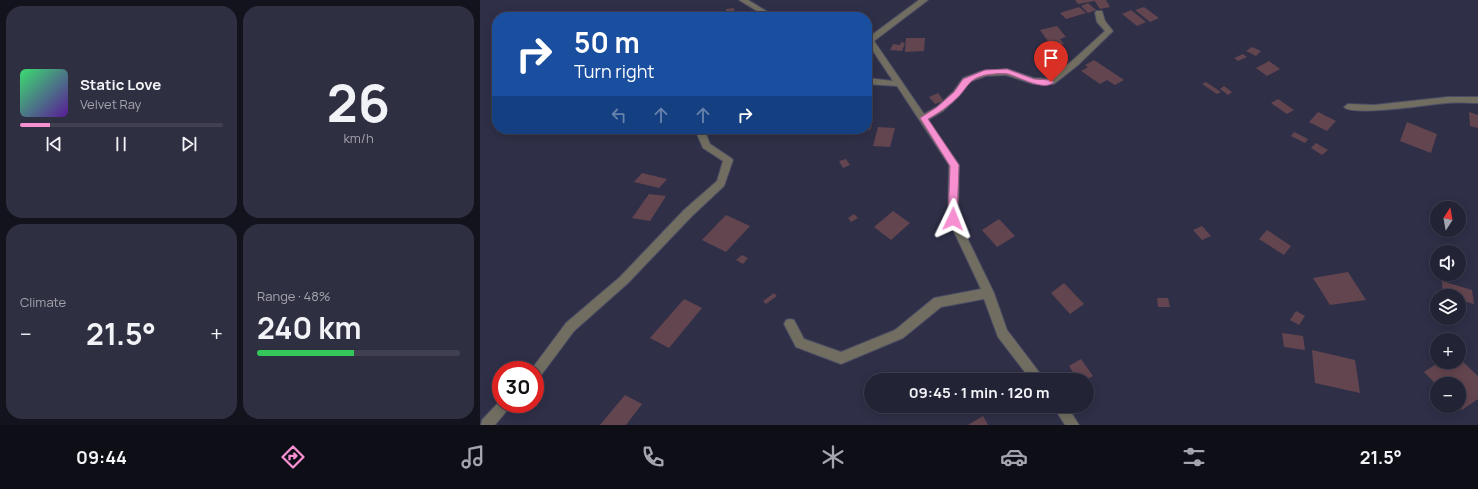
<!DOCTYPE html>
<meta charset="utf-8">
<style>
body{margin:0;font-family:Manrope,sans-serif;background:#2f2f42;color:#f1f3f6;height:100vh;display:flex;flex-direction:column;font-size:15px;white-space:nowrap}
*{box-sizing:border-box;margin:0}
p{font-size:13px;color:#a3a4ad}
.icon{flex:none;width:22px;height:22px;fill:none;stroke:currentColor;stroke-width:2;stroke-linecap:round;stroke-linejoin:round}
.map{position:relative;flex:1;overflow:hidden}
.details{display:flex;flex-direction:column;gap:6px;padding:6px;background:#13131e;width:480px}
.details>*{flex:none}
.hud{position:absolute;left:12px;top:12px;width:380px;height:122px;border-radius:16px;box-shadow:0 2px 10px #0003,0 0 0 1px #404051;background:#1a4fa0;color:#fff;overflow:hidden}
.needle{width:26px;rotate:11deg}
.tools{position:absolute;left:950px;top:201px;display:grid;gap:8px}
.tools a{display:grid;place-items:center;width:36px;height:36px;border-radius:50%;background:#232336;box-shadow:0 2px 10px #0003,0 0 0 1px #404051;font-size:20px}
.speed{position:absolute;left:12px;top:361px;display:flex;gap:8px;font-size:20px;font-weight:700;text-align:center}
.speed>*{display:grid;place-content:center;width:52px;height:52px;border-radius:50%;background:#232336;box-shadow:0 2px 10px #0003,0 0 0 1px #404051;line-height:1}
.speed .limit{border:6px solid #d22;background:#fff;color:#111}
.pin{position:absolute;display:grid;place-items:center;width:34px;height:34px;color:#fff;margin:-41px -17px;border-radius:50% 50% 50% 0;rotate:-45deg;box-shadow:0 0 4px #0007}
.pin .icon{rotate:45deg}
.me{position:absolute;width:44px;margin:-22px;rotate:2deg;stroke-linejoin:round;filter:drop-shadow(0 0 3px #0008)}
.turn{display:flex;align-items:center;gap:14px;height:84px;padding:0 16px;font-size:18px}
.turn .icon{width:52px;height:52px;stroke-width:2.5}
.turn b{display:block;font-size:28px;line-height:34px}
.lanes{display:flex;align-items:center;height:38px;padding:0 16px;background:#0003;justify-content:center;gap:20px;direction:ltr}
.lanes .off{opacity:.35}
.big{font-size:30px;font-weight:700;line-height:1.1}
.details .widget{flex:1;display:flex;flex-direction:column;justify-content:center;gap:6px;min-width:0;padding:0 14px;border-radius:16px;background:#2f2f42}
.details .dial{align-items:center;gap:0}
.dial b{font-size:52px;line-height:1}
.song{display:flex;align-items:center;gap:12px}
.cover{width:48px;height:48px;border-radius:6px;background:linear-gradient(135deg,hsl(140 70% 55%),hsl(270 70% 35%))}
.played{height:4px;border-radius:2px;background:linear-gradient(90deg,#f690d1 15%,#404051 15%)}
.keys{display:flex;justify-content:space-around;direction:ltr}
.heat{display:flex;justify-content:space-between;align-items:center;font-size:22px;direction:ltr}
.charge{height:6px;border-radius:3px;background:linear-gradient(90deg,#34c759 48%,#404051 0)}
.details .tiles{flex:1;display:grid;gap:6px;grid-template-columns:repeat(2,1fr)}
.trip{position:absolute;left:384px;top:373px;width:230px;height:40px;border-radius:20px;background:#232336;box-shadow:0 2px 10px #0003,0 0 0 1px #404051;font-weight:700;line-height:40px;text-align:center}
.menu{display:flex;height:64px;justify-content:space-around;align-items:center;background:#0e0e16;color:#a3a4ad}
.menu .icon{width:28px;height:28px}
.menu .selected{color:#f690d1}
.menu b{font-size:18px;color:#f1f3f6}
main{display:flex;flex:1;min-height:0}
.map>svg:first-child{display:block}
.building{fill:#63454f}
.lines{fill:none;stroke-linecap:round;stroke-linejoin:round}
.minor-casing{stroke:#4b4b63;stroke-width:2}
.minor{fill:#716e61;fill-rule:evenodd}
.route{fill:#f690d1;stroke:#a05e88}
</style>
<main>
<section class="details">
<div class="tiles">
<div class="widget">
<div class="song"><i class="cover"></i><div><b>Static Love</b><p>Velvet Ray</p></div></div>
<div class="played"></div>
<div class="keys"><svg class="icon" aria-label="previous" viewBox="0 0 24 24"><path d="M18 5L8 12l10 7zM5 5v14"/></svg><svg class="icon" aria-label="pause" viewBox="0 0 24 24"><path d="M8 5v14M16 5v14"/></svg><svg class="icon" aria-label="next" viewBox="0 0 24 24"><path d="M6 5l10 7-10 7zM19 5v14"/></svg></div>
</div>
<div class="widget dial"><b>26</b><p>km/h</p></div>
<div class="widget"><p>Climate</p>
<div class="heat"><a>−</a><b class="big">21.5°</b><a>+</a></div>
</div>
<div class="widget"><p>Range · 48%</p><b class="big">240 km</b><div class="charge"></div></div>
</div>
</section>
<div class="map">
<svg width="998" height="425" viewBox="0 0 998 425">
<rect width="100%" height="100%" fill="#2f2f48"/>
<g class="building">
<path d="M595 0H614V1L598 4Z"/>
<path d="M614 0H626L630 7 620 9Z"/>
<path d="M608 3 616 10 608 13 601 6Z"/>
<path d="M599 7 606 13 586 19 580 13Z"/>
<path d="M664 7 679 18 670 22 655 10Z"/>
<path d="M254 8V13L246 14V9Z"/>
<path d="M651 10 666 22 657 26 642 14Z"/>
<path d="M233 11V15L212 17V14Z"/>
<path d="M577 26 586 37 580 39 584 44 572 47 560 30Z"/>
<path d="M426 38H445L444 51 425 52Z"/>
<path d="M421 42 425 43 422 51 410 50 413 44 420 45Z"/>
<path d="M772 47 781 51 776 56 766 51Z"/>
<path d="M763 54 767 57 758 61 754 58Z"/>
<path d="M614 60 644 80 635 85 627 80 620 84 601 71 608 67 605 65Z"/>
<path d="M789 61 800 69 787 76 776 68Z"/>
<path d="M726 82 741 92 737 94 722 84Z"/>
<path d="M744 86 752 92 748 95 740 89Z"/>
<path d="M458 93 464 101 455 104 449 97Z"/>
<path d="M798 99 814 110 807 114 791 103Z"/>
<path d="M838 112 856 121 847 131 829 122Z"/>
<path d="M989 112 998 115V128L990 126Z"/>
<path d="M387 120 393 121 390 130 387 129Z"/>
<path d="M927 122 957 134 951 153 920 141Z"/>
<path d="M398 127 415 128 410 147 393 146Z"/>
<path d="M814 132 828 139 825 143 811 136Z"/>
<path d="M836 143 848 150 842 155 831 148Z"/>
<path d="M366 159 370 165 363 168 359 161Z"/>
<path d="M162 173 187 179 179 188 154 182Z"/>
<path d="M169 194 186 196 170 221 152 218Z"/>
<path d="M413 211 430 223 411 240 394 227Z"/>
<path d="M374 214 378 218 371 222 368 218Z"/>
<path d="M246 215 270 226 246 252 222 240Z"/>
<path d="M519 219 535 236 517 247 502 230Z"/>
<path d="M722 226 731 236 722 240 713 230Z"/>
<path d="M787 230 811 246 804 255 779 239Z"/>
<path d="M262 255 268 258 263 264 256 260Z"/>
<path d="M868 272 886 300 850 305 833 278Z"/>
<path d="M962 281 992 290 994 304 979 300V296L963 295Z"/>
<path d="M584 283 604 304 590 314 571 293Z"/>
<path d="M294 293 297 296 286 304 283 301Z"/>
<path d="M677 298H688L690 307H678Z"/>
<path d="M204 299 222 308 189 348 170 338Z"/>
<path d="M816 311 825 316 819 325 810 320Z"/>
<path d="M802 333 823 336 825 350 804 347Z"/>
<path d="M832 350 875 360 880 393 835 383Z"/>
<path d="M979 358 998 376V399L982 410 979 407V384H956L944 372 959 362H979Z"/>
<path d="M601 359 613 376 605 380H598L589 366Z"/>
<path d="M957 394V406L950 399Z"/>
<path d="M145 395 162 404 146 425H120Z"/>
<path d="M503 416 508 425H488Z"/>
</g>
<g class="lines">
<defs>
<g id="minor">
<path d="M259 0H268L296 17H287Z"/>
<path d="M439 0H448L394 41 444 114 457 107 473 92 483 78 502 71 527 69 554 78 569 79 592 61 625 31 617 22 615 13 616 11H622L625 21 633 31 598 65 574 84H553L526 75 506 76 489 82 479 96 463 111 448 120 479 165 478 219 514 293 527 330 565 380H551L518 337 504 299 461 307 423 338 361 364 316 347 304 324 306 320 310 319 314 320 324 339 361 352 415 330 454 298 501 289 468 219 469 165 417 86 387 84V78L413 81 387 42V37H389Z"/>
<path d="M968 97H998V103C988 103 977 102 967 103 951 104 872 117 864 107L868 104 894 105Z"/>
<path d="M220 129H229L226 134 230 144 251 158 253 160 244 186 212 216 148 283 94 331 59 378 55 380V370H51L86 323 140 277 204 210 237 181 243 161 223 148 217 134Z"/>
<path d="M21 400V404H31L29 408 15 425H1L2 420Z"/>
<path d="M573 406H587L599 425H585Z"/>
</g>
</defs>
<use href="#minor" class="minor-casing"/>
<use href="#minor" class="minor"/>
</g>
<path class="route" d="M527 69 554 79 571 80 574 82C565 92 539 77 528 74 522 73 512 74 506 75 488 79 489 86 478 97 469 106 459 113 448 119L479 165 477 219 476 222H470L468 219 470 166 440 118 457 107 474 92 483 79 505 70Z"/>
</svg>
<div class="tools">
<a><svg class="needle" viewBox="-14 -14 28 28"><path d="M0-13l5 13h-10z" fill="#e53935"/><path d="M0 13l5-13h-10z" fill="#a3a4ad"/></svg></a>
<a><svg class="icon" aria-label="sound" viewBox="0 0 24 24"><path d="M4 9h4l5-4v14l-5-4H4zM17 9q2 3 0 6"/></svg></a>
<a><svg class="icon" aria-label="layers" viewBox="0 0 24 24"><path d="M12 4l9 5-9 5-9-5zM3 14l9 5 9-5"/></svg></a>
<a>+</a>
<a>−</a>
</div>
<div class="speed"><div class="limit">30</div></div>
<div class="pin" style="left:571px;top:82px;background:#d93025"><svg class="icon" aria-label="arrive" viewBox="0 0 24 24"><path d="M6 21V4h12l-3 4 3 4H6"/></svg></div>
<svg class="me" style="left:473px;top:219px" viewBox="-20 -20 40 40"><path d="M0-17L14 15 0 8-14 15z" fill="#f690d1" stroke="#fff" stroke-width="4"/></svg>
<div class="trip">09:45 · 1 min · 120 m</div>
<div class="hud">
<div class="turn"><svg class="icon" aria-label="right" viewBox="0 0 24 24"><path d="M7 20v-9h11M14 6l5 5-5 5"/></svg><div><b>50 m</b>Turn right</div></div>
<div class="lanes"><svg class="icon off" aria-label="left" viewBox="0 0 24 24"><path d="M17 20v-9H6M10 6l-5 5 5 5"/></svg><svg class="icon off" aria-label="ahead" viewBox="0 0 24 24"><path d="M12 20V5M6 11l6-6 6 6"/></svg><svg class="icon off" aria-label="ahead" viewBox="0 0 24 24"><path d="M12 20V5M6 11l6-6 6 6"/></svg><svg class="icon" aria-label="right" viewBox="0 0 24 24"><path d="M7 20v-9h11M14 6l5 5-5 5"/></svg></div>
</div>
</div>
</main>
<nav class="menu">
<b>09:44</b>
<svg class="icon selected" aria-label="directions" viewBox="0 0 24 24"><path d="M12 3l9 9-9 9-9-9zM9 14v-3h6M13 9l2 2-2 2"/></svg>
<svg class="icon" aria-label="music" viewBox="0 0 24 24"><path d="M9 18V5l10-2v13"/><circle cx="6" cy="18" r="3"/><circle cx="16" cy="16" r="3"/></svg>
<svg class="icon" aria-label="phone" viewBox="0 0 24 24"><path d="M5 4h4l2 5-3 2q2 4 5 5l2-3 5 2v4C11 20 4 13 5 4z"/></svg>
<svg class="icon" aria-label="climate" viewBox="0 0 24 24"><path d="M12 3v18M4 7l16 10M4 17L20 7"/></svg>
<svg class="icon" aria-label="car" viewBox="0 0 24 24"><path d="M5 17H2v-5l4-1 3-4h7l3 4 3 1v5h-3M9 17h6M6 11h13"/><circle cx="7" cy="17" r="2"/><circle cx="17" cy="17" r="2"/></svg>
<svg class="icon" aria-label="filters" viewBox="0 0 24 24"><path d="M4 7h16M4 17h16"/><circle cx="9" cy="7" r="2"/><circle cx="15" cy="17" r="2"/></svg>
<b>21.5°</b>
</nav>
